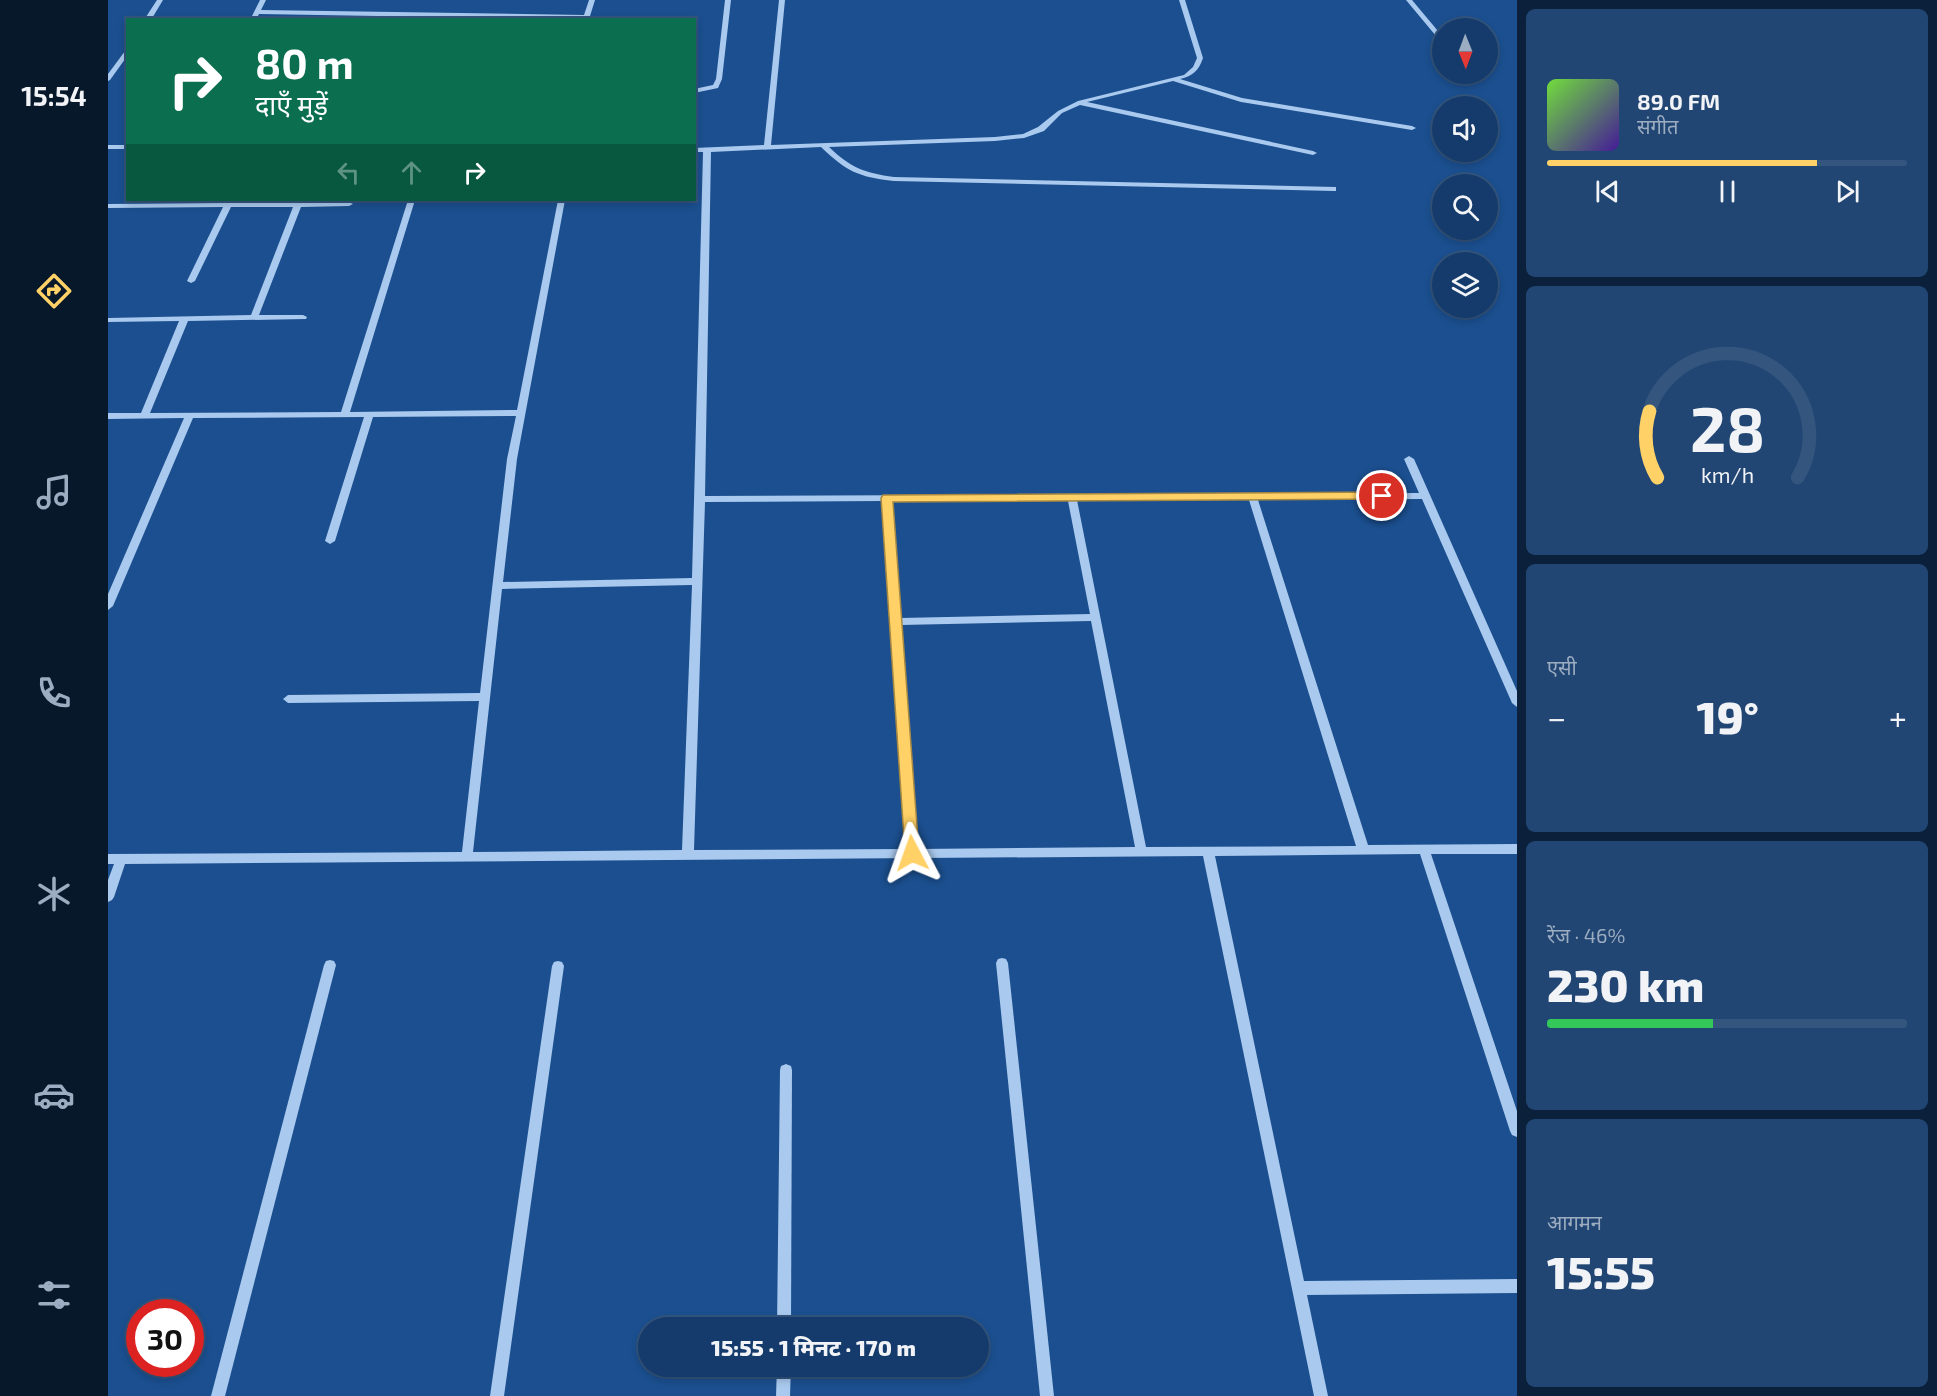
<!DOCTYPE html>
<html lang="hi">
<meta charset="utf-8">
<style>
body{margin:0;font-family:"Exo 2","Noto Sans Devanagari",sans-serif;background:#214673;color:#f1f3f6;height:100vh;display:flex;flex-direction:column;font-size:22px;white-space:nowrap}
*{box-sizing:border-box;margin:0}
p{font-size:20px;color:#9dadc1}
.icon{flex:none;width:33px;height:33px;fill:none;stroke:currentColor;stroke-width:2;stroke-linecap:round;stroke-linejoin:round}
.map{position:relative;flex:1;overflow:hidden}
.sheet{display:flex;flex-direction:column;gap:9px;padding:9px;background:#0b203b;width:420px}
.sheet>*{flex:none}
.top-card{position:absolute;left:18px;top:18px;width:570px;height:183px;border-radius:0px;box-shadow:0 3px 9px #0003,0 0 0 2px #33557e;background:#0b6e4f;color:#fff;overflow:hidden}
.needle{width:39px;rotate:179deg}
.buttons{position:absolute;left:1324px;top:18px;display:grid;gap:12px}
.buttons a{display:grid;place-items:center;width:66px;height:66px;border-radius:50%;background:#143b6b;box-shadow:0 3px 9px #0003,0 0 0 2px #33557e;font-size:30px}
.speed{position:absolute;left:18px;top:1299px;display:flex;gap:12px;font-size:30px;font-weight:700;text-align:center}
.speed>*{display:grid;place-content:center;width:78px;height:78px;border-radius:50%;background:#143b6b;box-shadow:0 3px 9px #0003,0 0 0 2px #33557e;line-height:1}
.speed .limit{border:9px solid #d22;background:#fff;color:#111}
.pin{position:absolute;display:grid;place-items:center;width:51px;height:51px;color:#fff;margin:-26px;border:3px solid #fff;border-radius:50%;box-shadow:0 2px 6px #0007}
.me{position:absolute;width:66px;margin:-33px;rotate:356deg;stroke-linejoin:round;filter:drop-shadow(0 0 4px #0008)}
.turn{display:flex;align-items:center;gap:21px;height:126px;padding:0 30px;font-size:27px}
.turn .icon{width:78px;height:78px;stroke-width:2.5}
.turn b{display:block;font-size:42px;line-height:51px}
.lanes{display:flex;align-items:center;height:57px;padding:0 30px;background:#0003;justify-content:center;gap:30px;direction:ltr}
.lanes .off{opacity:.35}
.big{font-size:45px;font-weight:800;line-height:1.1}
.sheet .card{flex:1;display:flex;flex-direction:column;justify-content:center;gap:9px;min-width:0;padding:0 21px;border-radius:9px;background:#214673}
.sheet .dial{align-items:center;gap:0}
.dial svg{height:156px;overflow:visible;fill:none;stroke:#33557e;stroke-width:7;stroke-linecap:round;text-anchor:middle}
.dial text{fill:#f1f3f6;stroke:none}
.song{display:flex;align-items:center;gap:18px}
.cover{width:72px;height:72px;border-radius:9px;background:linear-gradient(135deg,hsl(100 70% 55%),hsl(260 70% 35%))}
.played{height:6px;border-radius:3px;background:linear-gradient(90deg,#ffd166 75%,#33557e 75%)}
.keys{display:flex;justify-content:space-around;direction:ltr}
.heat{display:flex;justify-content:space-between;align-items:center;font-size:33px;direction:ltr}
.charge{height:9px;border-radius:4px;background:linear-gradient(90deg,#34c759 46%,#33557e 0)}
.trip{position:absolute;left:530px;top:1317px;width:351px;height:60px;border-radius:30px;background:#143b6b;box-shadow:0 3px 9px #0003,0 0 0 2px #33557e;font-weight:800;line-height:60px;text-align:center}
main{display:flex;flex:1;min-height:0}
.tabs{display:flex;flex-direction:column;width:108px;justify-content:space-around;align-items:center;background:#08182b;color:#9dadc1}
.tabs .icon{width:42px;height:42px}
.tabs .on{color:#ffd166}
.tabs b{font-size:27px;color:#f1f3f6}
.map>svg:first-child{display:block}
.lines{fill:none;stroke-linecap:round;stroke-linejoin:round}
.minor{fill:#a9c9ee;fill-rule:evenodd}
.route{fill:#ffd166;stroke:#a68842;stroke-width:1.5}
</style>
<main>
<nav class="tabs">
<b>15:54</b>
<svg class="icon on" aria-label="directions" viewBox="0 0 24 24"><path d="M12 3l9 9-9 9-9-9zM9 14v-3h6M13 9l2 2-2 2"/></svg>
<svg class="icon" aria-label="music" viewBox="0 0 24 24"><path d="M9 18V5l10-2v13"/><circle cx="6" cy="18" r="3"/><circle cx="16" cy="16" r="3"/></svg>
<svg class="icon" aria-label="phone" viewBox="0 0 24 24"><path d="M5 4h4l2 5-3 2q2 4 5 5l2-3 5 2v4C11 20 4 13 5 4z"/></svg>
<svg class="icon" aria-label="climate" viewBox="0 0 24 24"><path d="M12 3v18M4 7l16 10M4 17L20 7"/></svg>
<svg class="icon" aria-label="car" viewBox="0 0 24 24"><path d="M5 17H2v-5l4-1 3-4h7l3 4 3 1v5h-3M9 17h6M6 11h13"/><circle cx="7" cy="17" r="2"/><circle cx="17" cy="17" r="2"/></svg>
<svg class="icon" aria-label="filters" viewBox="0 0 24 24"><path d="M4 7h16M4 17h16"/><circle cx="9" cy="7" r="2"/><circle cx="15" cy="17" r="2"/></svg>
</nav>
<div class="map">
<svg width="1409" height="1396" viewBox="0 0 1409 1396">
<rect width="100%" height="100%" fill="#1b4f8f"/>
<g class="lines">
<g class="minor">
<path d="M49 0H55L43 20H36Z"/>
<path d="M152 0H158L153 10 476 15 481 0H487L482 16 500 20 151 14 148 20H142Z"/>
<path d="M617 0H623L614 79 610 88 586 93V89L605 85 608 79Z"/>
<path d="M671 0H677L663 145 887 137 915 134 930 127 950 111 970 101 1076 75 1085 67 1089 58 1071 0H1077L1095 58C1091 70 1085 76 1072 79L1134 98 1304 126 1308 128 1304 130 1133 102 1065 81 979 102 1205 151 1209 153 1205 155 972 105 954 113 936 131 916 138 887 141 721 147C743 168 757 173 786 177L1228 187V191H1225L786 181C751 177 739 172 713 147L603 152 597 496 1311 493 1296 459 1301 456 1306 459 1409 691V707L1404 703 1314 499 1150 500 1260 845 1409 844V854H1323L1409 1111V1137L1404 1135 1402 1131 1312 854 1107 856 1196 1281 1409 1279V1293L1199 1295 1220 1396H1206L1095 856 17 864 6 897 4 900 0 902V880L6 864H0V854L354 852 371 701 180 703 175 699 180 695 372 693 399 459 408 416 265 417 227 541 222 544 217 541 256 417 85 418 5 606 0 610V594L76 418 0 419V413H33L71 321 0 322V318L143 315 185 207H123L87 281 83 283 79 281 115 207 0 208V204L241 202 245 204 241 206 193 207 151 315H195L199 317 198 319 80 321 42 413 233 412 300 200H307L242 412 409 410 450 200H457L409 459 395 582 584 578 595 152H586V148L656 145ZM969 500H1141L1248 846 1038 847ZM775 501 798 849 586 850 597 502ZM784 501H960L982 614 792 618ZM584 585 574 850 365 852 394 589ZM983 621 1027 847 809 849 793 625Z"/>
<path d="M1298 0H1304L1335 37V43L1333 42Z"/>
<path d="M20 47V55L2 80 0 81V74Z"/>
<rect x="0" y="145" width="20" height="4"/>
<path d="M894 958 898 959 900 963 946 1396H932L888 963 890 959Z"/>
<path d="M222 960 226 961 228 965 117 1396H103L216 965 218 961Z"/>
<path d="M450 961 454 962 456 966 396 1396H382L444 966 446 962Z"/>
<path d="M678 1064 683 1066 684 1070 683 1328H669L672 1070 673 1066Z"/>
<path d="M669 1366H683L682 1396H668Z"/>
</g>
</g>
<path class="route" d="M1274 492 1278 493V499L785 502 811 853 809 857H799L797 853 773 498 775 495Z"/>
</svg>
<div class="buttons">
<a><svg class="needle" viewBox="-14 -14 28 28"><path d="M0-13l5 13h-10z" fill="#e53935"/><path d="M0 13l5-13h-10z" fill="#9dadc1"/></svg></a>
<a><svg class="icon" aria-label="sound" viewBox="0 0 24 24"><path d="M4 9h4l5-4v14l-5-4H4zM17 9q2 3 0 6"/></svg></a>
<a><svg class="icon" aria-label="search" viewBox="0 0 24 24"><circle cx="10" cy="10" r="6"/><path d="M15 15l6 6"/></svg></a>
<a><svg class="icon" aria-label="layers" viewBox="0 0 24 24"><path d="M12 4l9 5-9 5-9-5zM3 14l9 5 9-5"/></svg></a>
</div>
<div class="speed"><div class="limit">30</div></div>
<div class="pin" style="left:1274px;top:496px;background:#d93025"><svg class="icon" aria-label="arrive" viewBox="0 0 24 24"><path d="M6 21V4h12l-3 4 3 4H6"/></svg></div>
<svg class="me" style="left:804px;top:853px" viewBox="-20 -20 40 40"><path d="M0-17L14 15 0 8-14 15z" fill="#ffd166" stroke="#fff" stroke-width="4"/></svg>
<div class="trip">15:55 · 1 मिनट · 170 m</div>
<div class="top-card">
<div class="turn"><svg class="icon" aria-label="right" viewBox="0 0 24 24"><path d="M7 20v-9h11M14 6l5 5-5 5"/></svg><div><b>80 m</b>दाएँ मुड़ें</div></div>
<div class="lanes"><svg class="icon off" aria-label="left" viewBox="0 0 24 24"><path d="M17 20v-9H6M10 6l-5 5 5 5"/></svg><svg class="icon off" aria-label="ahead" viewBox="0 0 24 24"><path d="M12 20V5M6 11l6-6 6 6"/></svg><svg class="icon" aria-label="right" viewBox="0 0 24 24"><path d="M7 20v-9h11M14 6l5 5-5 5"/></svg></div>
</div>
</div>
<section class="sheet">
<div class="card">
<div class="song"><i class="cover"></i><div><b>89.0 FM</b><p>संगीत</p></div></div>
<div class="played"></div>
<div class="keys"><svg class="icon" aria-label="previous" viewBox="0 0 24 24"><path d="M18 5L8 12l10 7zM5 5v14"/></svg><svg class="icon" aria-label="pause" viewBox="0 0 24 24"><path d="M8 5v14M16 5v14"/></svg><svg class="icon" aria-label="next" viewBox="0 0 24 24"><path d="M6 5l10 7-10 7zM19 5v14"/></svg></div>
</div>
<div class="card dial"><svg viewBox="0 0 100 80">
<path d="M14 69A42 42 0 1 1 86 69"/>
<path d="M14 69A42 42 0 0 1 10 35" stroke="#ffd166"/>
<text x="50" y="56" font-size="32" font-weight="700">28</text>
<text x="50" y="72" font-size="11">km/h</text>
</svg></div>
<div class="card"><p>एसी</p>
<div class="heat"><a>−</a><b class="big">19°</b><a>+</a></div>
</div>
<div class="card"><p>रेंज · 46%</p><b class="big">230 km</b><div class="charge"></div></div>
<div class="card"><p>आगमन</p><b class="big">15:55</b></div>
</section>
</main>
